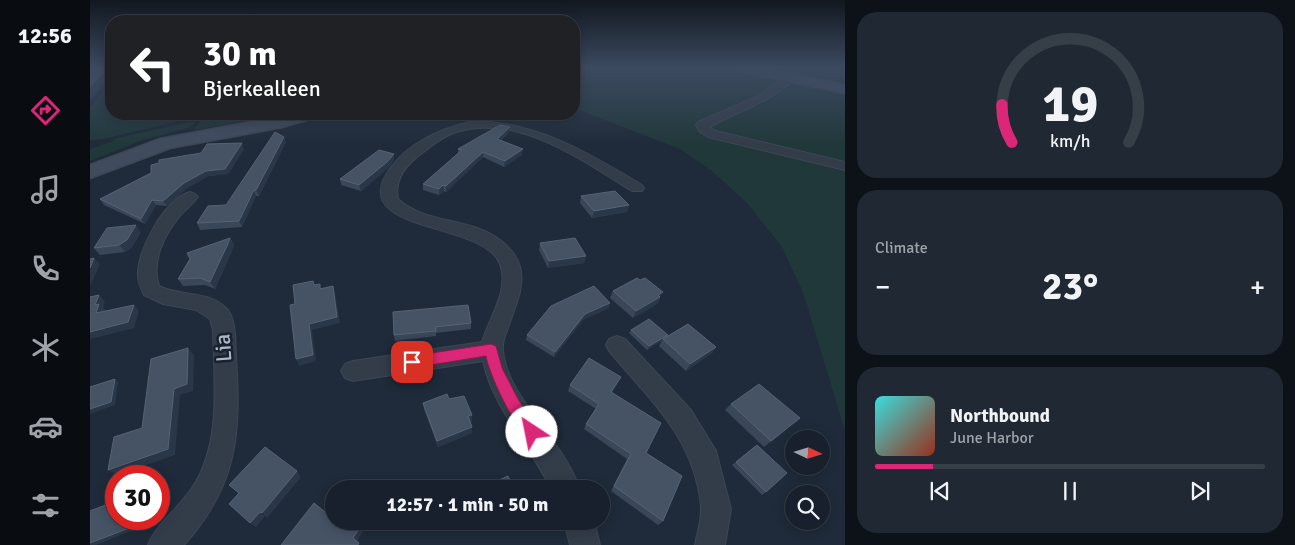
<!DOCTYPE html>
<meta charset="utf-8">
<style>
body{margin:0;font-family:Signika,sans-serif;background:#202834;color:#f1f3f6;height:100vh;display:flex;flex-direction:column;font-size:19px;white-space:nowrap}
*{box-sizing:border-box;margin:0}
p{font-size:16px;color:#9ea3a9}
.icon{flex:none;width:28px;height:28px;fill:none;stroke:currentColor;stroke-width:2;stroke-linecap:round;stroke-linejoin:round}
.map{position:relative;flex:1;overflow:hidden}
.drawer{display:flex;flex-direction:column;gap:12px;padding:12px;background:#0d1218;width:450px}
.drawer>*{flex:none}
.hud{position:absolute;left:15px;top:15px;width:475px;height:105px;border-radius:20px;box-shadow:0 2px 12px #0003,0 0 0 1px #363e48;background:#202124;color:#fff;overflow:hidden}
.needle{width:32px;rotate:94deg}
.controls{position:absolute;left:695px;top:430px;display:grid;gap:10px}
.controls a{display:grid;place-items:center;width:45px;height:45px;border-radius:50%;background:#17202c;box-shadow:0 2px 12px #0003,0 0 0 1px #363e48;font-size:25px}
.speed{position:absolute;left:15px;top:465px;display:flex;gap:10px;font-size:25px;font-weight:700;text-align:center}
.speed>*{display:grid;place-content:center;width:65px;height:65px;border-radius:50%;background:#17202c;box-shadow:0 2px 12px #0003,0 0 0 1px #363e48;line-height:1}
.speed .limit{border:8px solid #d22;background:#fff;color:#111}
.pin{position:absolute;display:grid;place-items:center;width:42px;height:42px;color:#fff;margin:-21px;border-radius:10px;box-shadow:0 2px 8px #0006}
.me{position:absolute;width:55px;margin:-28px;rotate:326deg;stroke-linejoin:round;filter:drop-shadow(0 0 4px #0008)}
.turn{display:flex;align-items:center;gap:18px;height:105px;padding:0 15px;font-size:22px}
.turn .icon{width:65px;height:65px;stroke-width:2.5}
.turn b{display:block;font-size:35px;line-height:42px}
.big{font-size:38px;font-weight:700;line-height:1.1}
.drawer .widget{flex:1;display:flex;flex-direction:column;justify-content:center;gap:8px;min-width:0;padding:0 18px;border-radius:20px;background:#202834}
.drawer .dial{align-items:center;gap:0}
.dial svg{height:130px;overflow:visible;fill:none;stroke:#363e48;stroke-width:7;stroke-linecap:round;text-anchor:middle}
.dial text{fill:#f1f3f6;stroke:none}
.song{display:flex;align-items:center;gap:15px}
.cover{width:60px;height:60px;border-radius:8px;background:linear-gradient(135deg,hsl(180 70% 55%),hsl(10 70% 35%))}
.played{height:5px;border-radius:2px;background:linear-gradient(90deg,#db2777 15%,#363e48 15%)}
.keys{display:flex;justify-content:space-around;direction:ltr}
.heat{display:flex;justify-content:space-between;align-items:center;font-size:28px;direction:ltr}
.trip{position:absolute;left:235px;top:480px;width:285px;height:50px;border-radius:25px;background:#17202c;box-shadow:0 2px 12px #0003,0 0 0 1px #363e48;font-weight:700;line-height:50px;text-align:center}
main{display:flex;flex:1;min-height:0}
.tabs{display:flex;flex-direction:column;width:90px;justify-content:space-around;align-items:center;background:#090d12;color:#9ea3a9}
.tabs .icon{width:35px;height:35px}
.tabs .current{color:#db2777}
.tabs b{font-size:22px;color:#f1f3f6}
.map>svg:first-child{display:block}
.green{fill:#21383b}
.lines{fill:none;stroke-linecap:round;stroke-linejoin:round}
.minor-casing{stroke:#3c4654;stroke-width:2}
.secondary-casing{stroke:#3c4654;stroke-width:3}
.minor{fill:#333d4a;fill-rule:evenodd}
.secondary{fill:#404c5e;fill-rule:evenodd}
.wall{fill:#394759}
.shaded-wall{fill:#293748}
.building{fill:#455365;stroke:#566374}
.route{fill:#db2777;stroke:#8e194d}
.labels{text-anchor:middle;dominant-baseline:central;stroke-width:5;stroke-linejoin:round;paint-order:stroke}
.near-street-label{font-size:22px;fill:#adb7c7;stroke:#18222f}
</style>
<main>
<nav class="tabs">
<b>12:56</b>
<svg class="icon current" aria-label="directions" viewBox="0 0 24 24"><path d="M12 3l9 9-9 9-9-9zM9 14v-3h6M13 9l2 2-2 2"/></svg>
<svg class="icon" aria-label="music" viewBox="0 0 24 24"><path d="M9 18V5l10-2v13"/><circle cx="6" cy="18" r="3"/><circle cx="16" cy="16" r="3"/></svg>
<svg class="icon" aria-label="phone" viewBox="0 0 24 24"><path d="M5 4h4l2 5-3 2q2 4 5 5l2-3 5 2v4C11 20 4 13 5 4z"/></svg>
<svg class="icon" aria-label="climate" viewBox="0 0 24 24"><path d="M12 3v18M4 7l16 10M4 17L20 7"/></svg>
<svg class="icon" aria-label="car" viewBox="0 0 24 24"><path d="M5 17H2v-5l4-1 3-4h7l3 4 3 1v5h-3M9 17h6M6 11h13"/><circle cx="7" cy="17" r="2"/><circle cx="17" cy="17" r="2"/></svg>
<svg class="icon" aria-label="filters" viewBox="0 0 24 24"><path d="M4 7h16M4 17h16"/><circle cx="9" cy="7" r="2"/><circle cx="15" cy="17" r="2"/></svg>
</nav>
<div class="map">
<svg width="755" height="545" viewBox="0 0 755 545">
<rect width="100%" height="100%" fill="#1f2b3a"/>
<g class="green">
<path d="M21 68V114H111L109 116 14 139 0 140V108L21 81H17Z"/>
<path d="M501 68H755V431L713 292 692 247 657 203 621 170 590 149 484 108V90Z"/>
<path d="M115 114H197L104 130Z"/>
<path d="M98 122H104L105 124 97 128 50 141 0 161V149L26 140 23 139Z"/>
</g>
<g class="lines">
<defs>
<g id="minor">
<path d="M700 74 704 75V79C679 103 648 111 619 127L626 131 755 162V170L618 137 610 132 606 125 608 122 666 97Z"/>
<path d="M383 121C447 122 499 153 552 185L554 188 552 191H542C492 160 428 113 366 132 353 136 341 146 331 154 316 165 304 179 308 199 338 226 385 216 415 244 444 270 428 298 418 328 415 335 412 343 413 350 416 386 447 417 466 445 476 459 484 473 490 489H461C440 445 403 409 393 361L263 381 255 378 251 371 255 364 263 361 392 342C399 317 421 289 409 262 391 221 252 233 301 167 321 141 353 128 383 121Z"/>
<path d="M100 192 105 194 108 197C103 204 95 210 89 217 74 235 61 262 69 286 89 297 120 290 137 309 147 321 145 342 146 357 151 434 148 485 94 545H58C67 523 89 508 102 488 132 444 124 381 123 330L120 319 106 310 73 304 54 295C51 289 48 283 48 276 46 252 75 198 100 192Z"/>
<path d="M527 336 535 339 601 410 626 451 641 509 635 545H605C607 533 612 519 611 507 605 439 561 401 519 351L516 345 519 339Z"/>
<path d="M474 521H504L510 545H480Z"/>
</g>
<g id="secondary">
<path d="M647 68H674L755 85V93L654 72Z"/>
<path d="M203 114H229L227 117 192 127 80 148 0 178V165L70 139Z"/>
</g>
</defs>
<use href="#minor" class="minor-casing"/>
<use href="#secondary" class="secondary-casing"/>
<use href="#minor" class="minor"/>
<use href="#secondary" class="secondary"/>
</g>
<g class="wall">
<path d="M396 114H458L457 120 396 117Z"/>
<path d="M419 132 411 140 432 155 414 167 393 157 356 192 354 191 349 195 333 190V184L368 154V149Z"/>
<path d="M196 142 169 196H166L152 227 110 230 107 223 136 205Z"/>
<path d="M154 149 138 174 118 176 97 188 77 206 66 205 55 224 14 205 10 199Z"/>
<path d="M304 160 298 168 271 191 251 185 250 179Z"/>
<path d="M491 196 539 205 537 212 502 218 490 203Z"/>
<path d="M51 232 42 247 35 252 10 255 4 248Z"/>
<path d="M140 238 144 245 141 253 125 289 115 285 93 286 88 279Z"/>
<path d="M450 243 496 256 494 263 458 268 449 250Z"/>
<path d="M523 291 570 299 567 304 543 318 520 298Z"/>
<path d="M378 305 381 323V329L346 333V336L305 341 304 335Z"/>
<path d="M519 308 493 320 464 357 436 340 437 335Z"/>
<path d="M541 330 578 335 576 337 626 347 622 353 596 371 569 346 572 340 557 350 539 333Z"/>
<path d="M531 377 522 392 556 453 573 521 568 525 521 491 537 459 494 429 496 424 506 409 478 391 480 385Z"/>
<path d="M359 399 382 415V421L380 422 382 433 348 447 334 409 333 403Z"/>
<path d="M641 404 710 418 674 447 635 410Z"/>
<path d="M667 445 676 492 672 495 642 465Z"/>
</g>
<g class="shaded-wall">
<path d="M18 68H21V78L0 100V86Z"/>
<path d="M420 127 419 132 406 144 407 139Z"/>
<path d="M194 137 196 142 169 196 166 190Z"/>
<path d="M152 143 154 149 138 174 118 176 97 188 77 206 73 201 94 183Z"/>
<path d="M433 149 432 155 414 167 415 161Z"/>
<path d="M393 152V157L356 192V186Z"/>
<path d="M304 154V160L298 168 271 191 269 185Z"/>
<path d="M353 185 354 191 349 195V189Z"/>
<path d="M164 190 166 196 152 227 149 221Z"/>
<path d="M62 200 66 205 55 224 51 219Z"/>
<path d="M539 205 537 212 502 218 504 211Z"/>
<path d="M46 225 51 232 42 247 35 252 29 245Z"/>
<path d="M140 238 144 245 141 253 125 289 120 282Z"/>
<path d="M496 256 494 263 458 268 459 261Z"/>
<path d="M4 258 10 264 0 287V268Z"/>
<path d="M243 286 245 293 250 323 222 330 226 361 209 366 206 359 219 324Z"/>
<path d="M573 292 567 304 543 318 546 311 568 295Z"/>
<path d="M9 295 15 302 13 307 15 310 12 319 6 313 5 305Z"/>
<path d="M520 303 519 308 493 320 464 357 465 352 495 314Z"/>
<path d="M44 305 49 311 44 328 0 339V332Z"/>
<path d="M578 335 576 338 557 350 559 346Z"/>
<path d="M626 347 622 353 596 371 600 364Z"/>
<path d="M98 348 104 355 103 391 90 395 85 455 27 475 18 470 84 389Z"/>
<path d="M25 379 28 382 25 405 0 414V409Z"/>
<path d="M382 415V421L378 423V416Z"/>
<path d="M382 427V433L348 447 347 441Z"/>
<path d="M207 471 211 477 177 518 172 513Z"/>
<path d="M170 512 175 516 166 527 160 523Z"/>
<path d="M43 519H48L46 529 6 545H0V543Z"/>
<path d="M394 521H399L390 525V523Z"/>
<path d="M271 526 274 530 266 543 263 538Z"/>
</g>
<g class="building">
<path d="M0 68H18L0 86Z"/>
<path d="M410 125 420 127 407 139 433 149 415 161 393 152 356 186 353 185 349 189 333 184 372 150 368 149Z"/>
<path d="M185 132 194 137 166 190H164L149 221 107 223 118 206 136 205Z"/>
<path d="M152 143 135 169 116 171 94 183 73 201 62 200 51 219 10 199 61 173V165L69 163V160L111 153 117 144Z"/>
<path d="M289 150 304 154 297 162 269 185 250 179Z"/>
<path d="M525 191 539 205 504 211 491 196Z"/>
<path d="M46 225 37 240 29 245 4 248 17 228Z"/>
<path d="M140 238 137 246 120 282 110 278 88 279 100 259 97 253Z"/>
<path d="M485 238 496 256 459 261 450 243Z"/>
<path d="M4 258 0 268V259Z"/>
<path d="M547 278 550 280 555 278 573 292 568 295 570 297 546 311 523 291Z"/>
<path d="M223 281 224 285 230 284V289L243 286 247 317 219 324 223 355 206 359 200 305 205 304 203 285Z"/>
<path d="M504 286 520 303 495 314 465 352 437 335 461 306Z"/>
<path d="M9 295 5 305 9 304 6 313 44 305 38 322 0 332V297Z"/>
<path d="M378 305 381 323 345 327 346 331 304 335 303 312Z"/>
<path d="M559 319 578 335 559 346 541 330Z"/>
<path d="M598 324 626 347 600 364 573 339Z"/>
<path d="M98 348 97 384 84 389 78 449 18 470 24 437 52 428 61 359Z"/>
<path d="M499 358 531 377 521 392 571 423 556 453 592 476 573 521 524 486 541 454 496 424 509 404 480 385Z"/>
<path d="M25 379 21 402 0 409V387Z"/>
<path d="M669 384 710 418 681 441 641 404Z"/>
<path d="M357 394 359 399 374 396 382 415 378 416 382 427 347 441 333 403Z"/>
<path d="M667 445 697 473 676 492 646 462Z"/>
<path d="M175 447 207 471 172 513 170 512 160 523 139 504 149 493 139 485Z"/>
<path d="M418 476 424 489H389Z"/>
<path d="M26 501V519H43L42 527 0 543V511Z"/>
<path d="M224 503 244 519V521H247L251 524 252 521H265L271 526 263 538 269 543 268 545H191Z"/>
</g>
<linearGradient id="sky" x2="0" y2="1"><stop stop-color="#111820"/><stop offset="0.47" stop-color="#3c4a60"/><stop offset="1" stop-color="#3c4a60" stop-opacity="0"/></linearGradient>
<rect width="755" height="144" fill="url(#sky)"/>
<path class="route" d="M401 344 406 346 412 368 428 399 449 432 447 437 442 439C426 433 399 374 396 356L322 368 317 366 315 362 317 358 322 356Z"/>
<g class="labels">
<g class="near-street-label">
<text transform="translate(133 348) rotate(-94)">Lia</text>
</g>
</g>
</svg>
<div class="controls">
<a><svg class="needle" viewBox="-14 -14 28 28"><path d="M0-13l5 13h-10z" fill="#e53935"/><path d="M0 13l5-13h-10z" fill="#9ea3a9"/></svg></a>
<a><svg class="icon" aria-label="search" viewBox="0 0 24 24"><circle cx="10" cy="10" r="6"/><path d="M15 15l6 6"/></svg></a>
</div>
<div class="speed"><div class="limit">30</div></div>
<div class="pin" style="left:322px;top:362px;background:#d93025"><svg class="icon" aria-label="arrive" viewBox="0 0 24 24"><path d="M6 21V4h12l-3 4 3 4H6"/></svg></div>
<svg class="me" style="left:442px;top:432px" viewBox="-20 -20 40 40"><circle r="19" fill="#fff"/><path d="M0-13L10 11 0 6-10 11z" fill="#db2777"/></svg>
<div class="trip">12:57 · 1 min · 50 m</div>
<div class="hud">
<div class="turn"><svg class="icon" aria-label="left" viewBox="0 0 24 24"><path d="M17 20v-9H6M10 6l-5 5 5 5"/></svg><div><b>30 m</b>Bjerkealleen</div></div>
</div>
</div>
<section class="drawer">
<div class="widget dial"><svg viewBox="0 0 100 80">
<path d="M14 69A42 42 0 1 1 86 69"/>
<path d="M14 69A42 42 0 0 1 8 46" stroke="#db2777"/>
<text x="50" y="56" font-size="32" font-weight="700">19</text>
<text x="50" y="72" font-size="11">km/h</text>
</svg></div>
<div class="widget"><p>Climate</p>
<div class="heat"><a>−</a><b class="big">23°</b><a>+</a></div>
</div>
<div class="widget">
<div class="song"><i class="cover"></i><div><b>Northbound</b><p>June Harbor</p></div></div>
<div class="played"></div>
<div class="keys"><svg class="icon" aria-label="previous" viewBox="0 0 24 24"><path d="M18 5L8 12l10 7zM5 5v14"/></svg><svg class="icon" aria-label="pause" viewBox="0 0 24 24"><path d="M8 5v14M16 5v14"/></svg><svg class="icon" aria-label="next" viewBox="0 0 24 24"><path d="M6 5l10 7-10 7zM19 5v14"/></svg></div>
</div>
</section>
</main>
